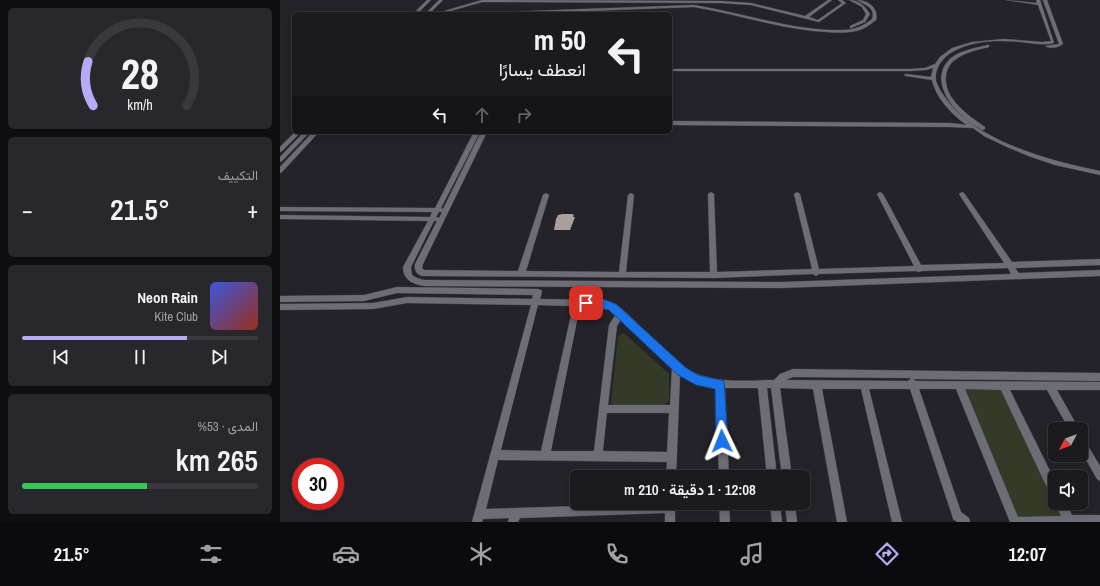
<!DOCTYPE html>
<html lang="ar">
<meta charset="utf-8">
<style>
body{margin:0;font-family:"Archivo Narrow",Vazirmatn,sans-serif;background:#28272c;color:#f1f3f6;direction:rtl;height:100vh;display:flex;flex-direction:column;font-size:15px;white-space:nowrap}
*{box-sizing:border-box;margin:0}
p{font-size:13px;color:#a0a1a4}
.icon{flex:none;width:22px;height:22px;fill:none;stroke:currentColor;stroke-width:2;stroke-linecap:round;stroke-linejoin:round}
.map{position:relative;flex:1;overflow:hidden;direction:ltr}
.drawer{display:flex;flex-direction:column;gap:8px;padding:8px;background:#0f0e11;width:280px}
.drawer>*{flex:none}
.guide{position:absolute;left:12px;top:12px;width:380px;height:122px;border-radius:6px;box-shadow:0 2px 10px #0003,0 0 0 1px #39383d;direction:rtl;background:#1b1a1f;color:#f1f3f6;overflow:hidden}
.needle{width:26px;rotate:229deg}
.controls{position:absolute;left:768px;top:422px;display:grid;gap:8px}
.controls a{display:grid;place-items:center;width:40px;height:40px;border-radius:6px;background:#1b1a1f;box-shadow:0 2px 10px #0003,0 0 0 1px #39383d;font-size:20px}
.speed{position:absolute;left:12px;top:458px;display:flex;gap:8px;font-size:20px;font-weight:700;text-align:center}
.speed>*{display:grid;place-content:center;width:52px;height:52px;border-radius:50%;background:#1b1a1f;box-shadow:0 2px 10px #0003,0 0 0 1px #39383d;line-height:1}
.speed .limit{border:6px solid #d22;background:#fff;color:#111}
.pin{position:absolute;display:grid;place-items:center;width:34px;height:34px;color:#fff;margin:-17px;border-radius:8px;box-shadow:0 2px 6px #0006}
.me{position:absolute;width:44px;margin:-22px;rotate:358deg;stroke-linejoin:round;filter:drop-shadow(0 0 3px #0008)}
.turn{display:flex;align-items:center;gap:14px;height:84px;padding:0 20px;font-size:18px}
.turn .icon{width:52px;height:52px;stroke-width:2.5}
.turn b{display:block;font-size:28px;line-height:34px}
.lanes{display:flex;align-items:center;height:38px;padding:0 20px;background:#0003;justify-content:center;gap:20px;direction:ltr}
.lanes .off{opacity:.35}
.big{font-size:30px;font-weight:600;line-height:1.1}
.drawer .widget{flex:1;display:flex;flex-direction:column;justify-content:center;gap:6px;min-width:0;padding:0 14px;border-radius:6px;background:#28272c}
.drawer .dial{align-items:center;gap:0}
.dial svg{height:104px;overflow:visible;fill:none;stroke:#39383d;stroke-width:7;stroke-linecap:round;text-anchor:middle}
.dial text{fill:#f1f3f6;stroke:none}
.song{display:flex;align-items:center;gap:12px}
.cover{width:48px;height:48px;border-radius:6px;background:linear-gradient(135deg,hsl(230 70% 55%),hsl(10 70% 35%))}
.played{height:4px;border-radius:2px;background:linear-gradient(90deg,#b7abf8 70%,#39383d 70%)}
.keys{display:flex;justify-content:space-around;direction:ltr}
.heat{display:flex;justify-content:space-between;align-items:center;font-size:22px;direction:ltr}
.charge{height:6px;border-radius:3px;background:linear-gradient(90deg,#34c759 53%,#39383d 0)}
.trip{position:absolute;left:290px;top:470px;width:240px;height:40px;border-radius:6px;background:#1b1a1f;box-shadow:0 2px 10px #0003,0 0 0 1px #39383d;font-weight:600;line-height:40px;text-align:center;direction:rtl}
.tab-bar{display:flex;height:64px;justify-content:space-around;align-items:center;background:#0b0a0c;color:#a0a1a4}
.tab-bar .icon{width:28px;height:28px}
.tab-bar .active{color:#b7abf8}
.tab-bar b{font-size:18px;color:#f1f3f6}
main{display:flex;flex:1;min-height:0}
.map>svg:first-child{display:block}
.green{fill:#353927}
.building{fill:#a9a09c}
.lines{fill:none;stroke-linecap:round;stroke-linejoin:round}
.minor-casing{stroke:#414145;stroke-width:1}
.minor{fill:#6d6d75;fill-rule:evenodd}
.route{fill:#1a73e8;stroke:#114b97}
</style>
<main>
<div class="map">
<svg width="820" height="522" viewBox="0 0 820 522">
<rect width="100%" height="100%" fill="#242329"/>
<g class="green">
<path d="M344 333 389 374V401L384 406H335L331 403 338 336Z"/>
<path d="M679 385 724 386 775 492V503L789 520 735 521Z"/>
</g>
<path class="building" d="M282 214H292L294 215 293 217H295L290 230H274L276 219 278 215Z"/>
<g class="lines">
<defs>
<g id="minor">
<path d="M147 0H151L137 14H133Z"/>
<path d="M159 0H163L149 14H145Z"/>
<path d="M202 0 441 1 471 3 525 16 548 0H552L529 17 538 20 562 3 558 0H562L566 3 539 22 471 5 441 3 202 2 160 14H154Z"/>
<path d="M569 0C579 0 585 6 590 14L585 22 571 28H570V26L583 20 586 14 582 7Z"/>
<path d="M577 0C588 0 599 8 596 20 592 23 586 28 580 30 570 33 558 33 547 32 502 30 458 14 414 7L225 14H192L194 13 414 5C459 12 503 28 549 30 558 30 570 31 579 27 584 25 588 22 592 19 596 8 585 5 577 0Z"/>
<path d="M726 0 757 3 756 0H760L774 43C763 46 753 43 741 42 720 40 695 40 676 50 664 56 654 67 656 81 658 87 661 92 665 97 694 141 770 161 820 171V175L775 165 751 157 727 147 704 136 693 128 670 127 390 125V121L670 123 687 125C672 115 656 98 652 80L626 76 624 75 626 74 651 77 653 68 646 70 630 71H390V69H630L645 68 655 64 660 57 672 48 692 42 724 39 762 42 771 41 758 5Z"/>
<path d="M763 0H767L783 44C778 48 770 49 765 46L779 44Z"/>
<path d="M708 45H709V47C697 50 685 52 675 60 670 63 667 69 666 75 663 99 688 115 705 127V129L703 130C680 120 644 82 671 58 681 50 696 48 708 45Z"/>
<path d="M15 132H21L2 151 0 152V147Z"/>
<path d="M24 132H30L2 161 0 162V157Z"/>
<path d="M33 132H39L2 172 0 173V167Z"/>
<path d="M194 132H200L161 208 163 209 201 132H207L143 264 142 268 144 270 238 271 263 195 266 193 269 195 246 271 339 272 348 195 351 193 354 195 346 272H430L428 194 431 192 434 194 437 272 532 269 514 194 517 192 520 194 539 269 634 266 597 194 600 192 603 194 641 265 724 263 679 194 682 192 684 193 732 262 820 259V265L735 268 739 273 820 270V276L502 288 144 286C133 284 123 280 123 267L148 221 0 219V215L150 217 152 212 0 211V207L155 208ZM159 212H162L159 218 156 217ZM154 221H157L135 264C134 270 136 274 142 276L434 278 533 274 536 276 539 274 636 271 639 272 642 271 728 268 731 274 502 282 144 280 137 278 132 275 131 267Z"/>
<path d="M117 287 258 289 261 290 262 292 260 299 323 300 334 304 342 309C368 331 392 369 427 377 448 383 472 380 494 380L500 374 513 369 820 373V381L633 379 636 381 820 382V390H777L799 429H789L767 390H730L775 481V497L771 496 721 390 685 389 738 517 781 516 775 503H786L792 515H820V522H730L676 389H639L681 512 689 518 690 522H677L673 519 672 515 630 389H589L622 522H612L581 389H542L567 522H557L533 389 500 388 512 477H502L491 388H487L497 477H487L478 388H445L449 477H439L436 387C423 385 411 380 400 374L396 477H386L387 462 218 460 206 509 395 503V522H385V513L240 518 238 522H228L229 518 203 519 202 522H192L251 305 127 303 93 309 0 310V304L93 303 127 297 252 299 253 295 117 293 84 301 0 302V296L84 295ZM258 305 293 306 261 451 221 450ZM300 306H323L336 314 329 325 314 451H271ZM342 318 379 356 392 368 390 405H328L337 326ZM513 377 631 378 628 381 506 380ZM327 413H389L387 452 323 451Z"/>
<path d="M801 437 804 439 820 466V481L817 479 801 451Z"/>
<path d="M439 503H449L450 522H440Z"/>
<path d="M490 503H500L502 522H492Z"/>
<path d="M505 503H515L517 522H507Z"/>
</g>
</defs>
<use href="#minor" class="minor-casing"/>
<use href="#minor" class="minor"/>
</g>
<path class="route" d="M306 299H323L336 304 406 368 418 375 444 381 448 441 447 445 442 447 438 445 436 441 435 389 416 385 398 375 329 310 303 306 301 303 303 300Z"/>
</svg>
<div class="controls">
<a><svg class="needle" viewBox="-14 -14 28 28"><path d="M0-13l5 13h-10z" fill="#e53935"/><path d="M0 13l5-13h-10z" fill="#a0a1a4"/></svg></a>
<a><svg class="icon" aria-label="sound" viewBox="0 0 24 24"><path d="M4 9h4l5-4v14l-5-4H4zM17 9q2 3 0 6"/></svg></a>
</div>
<div class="speed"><div class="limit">30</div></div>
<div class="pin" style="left:306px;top:303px;background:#d93025"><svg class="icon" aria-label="arrive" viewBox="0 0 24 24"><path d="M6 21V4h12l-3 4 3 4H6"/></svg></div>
<svg class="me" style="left:442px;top:441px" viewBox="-20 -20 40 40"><path d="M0-17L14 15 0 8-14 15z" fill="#1a73e8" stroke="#fff" stroke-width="4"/></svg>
<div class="trip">12:08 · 1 دقيقة · 210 m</div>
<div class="guide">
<div class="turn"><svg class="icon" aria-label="left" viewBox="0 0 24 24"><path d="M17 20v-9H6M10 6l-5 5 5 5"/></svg><div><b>50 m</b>انعطف يسارًا</div></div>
<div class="lanes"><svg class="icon" aria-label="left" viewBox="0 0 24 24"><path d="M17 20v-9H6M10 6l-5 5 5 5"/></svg><svg class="icon off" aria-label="ahead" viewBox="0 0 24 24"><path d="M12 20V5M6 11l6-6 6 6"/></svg><svg class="icon off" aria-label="right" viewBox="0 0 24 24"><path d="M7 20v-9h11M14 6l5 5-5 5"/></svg></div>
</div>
</div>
<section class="drawer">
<div class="widget dial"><svg viewBox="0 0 100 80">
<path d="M14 69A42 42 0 1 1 86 69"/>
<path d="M14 69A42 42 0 0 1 10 35" stroke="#b7abf8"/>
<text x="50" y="56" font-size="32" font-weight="700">28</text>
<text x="50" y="72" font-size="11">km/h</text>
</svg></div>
<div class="widget"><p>التكييف</p>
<div class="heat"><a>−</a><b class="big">21.5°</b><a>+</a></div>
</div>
<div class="widget">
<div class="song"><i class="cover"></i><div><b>Neon Rain</b><p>Kite Club</p></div></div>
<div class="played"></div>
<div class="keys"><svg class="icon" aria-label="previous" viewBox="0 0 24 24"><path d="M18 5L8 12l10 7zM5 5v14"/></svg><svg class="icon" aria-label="pause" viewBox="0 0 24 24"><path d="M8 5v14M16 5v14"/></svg><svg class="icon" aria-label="next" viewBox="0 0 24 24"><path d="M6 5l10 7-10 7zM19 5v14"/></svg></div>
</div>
<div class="widget"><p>المدى · 53%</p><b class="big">265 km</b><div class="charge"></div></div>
</section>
</main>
<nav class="tab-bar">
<b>12:07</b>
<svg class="icon active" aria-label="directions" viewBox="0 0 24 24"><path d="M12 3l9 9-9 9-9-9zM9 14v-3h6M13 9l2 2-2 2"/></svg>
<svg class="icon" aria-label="music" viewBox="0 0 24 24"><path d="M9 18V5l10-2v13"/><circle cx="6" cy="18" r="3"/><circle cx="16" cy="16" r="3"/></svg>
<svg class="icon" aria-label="phone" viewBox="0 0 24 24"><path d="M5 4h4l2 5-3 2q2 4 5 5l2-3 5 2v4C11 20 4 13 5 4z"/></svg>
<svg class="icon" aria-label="climate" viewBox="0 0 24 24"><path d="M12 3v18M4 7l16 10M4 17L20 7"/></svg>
<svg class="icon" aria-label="car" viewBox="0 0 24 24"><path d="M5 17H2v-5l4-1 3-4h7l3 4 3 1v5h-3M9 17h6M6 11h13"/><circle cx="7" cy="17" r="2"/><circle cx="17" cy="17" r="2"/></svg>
<svg class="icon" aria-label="filters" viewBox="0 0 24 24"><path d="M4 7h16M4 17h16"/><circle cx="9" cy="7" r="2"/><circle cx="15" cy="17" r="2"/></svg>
<b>21.5°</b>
</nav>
